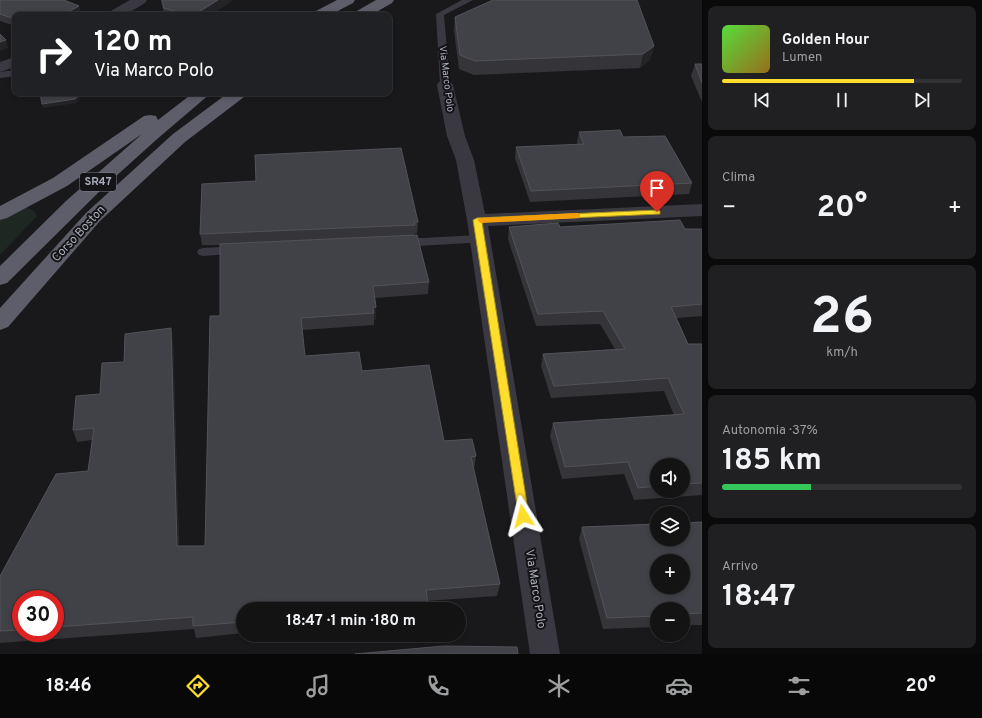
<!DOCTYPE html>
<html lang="it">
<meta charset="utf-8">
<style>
body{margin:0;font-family:Overpass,sans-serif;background:#202022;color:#f1f3f6;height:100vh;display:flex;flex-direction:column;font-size:15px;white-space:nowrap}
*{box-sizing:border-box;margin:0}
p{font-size:13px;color:#9d9ea0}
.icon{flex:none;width:22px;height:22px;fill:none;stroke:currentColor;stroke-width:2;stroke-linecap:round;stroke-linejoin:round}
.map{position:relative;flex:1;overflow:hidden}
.drawer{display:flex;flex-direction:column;gap:6px;padding:6px;background:#0a0a0b;width:280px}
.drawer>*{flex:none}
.top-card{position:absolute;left:12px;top:12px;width:380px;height:84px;border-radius:8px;box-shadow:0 2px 6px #0003,0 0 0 1px #323234;background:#202124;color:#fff;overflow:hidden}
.tools{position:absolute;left:650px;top:458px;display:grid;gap:8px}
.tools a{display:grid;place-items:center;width:40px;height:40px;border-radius:50%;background:#131314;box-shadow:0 2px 6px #0003,0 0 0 1px #323234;font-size:20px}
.speed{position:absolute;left:12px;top:590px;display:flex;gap:8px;font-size:20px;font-weight:700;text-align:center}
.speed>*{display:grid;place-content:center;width:52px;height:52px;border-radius:50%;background:#131314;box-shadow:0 2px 6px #0003,0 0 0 1px #323234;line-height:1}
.speed .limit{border:6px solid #d22;background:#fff;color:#111}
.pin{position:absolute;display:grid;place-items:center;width:34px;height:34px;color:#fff;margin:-41px -17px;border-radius:50% 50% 50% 0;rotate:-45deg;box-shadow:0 0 4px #0007}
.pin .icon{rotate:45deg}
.me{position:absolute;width:44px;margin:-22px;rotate:351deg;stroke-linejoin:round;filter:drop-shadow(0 0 3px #0008)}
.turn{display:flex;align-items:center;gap:14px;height:84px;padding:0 16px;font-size:18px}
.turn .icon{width:52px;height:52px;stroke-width:2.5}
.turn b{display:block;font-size:28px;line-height:34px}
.big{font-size:30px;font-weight:700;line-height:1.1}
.drawer .widget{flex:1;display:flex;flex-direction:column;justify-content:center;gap:6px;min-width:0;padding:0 14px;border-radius:8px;background:#202022}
.drawer .dial{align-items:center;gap:0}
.dial b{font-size:52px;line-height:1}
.song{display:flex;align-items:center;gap:12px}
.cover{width:48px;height:48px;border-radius:6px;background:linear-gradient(135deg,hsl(110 70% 55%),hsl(40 70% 35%))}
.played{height:4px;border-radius:2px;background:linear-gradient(90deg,#ffdd2d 80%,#323234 80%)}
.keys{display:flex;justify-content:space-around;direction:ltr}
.heat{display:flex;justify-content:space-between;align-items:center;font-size:22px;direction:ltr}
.charge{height:6px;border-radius:3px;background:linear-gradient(90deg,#34c759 37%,#323234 0)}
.trip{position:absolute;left:236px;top:602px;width:230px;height:40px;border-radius:20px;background:#131314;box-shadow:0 2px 6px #0003,0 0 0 1px #323234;font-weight:700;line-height:40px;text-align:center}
.tabs{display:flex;height:64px;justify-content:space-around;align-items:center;background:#080808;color:#9d9ea0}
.tabs .icon{width:28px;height:28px}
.tabs .active{color:#ffdd2d}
.tabs b{font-size:18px;color:#f1f3f6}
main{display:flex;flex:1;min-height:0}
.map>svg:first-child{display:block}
.green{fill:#1e2721}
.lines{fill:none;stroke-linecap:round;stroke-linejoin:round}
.service{fill:#3a3941;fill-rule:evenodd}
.minor{fill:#3a3941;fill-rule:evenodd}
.trunk{fill:#5d5e69;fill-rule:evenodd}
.wall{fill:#353539;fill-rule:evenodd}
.shaded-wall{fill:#242427}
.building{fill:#414247;stroke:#525359;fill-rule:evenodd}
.route{fill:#ffdd2d;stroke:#a6901d}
.slow{fill:#f59e0b}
.labels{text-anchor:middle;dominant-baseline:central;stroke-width:4;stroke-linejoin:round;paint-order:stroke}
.far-street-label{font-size:10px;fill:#aaadbc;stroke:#141416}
.shield{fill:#141416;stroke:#7d7f8a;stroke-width:1}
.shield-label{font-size:11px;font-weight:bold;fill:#aaadbc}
.street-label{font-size:12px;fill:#aaadbc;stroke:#141416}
</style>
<main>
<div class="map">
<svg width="702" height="654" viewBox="0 0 702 654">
<rect width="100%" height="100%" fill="#19191b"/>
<path class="green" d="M26 207 34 211 37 216 0 255V220Z"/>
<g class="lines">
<g class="service">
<path d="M462 0H473L444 15 450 85 445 88 440 85 436 14Z"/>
<path d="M15 70V76L0 78V72Z"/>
<path d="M480 235 484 236 486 239 484 242 402 247 398 246 396 243 398 240 402 239Z"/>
<path d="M238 246 242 247 244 250 242 253 203 256 199 255 197 252 199 249 203 248Z"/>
</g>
<g class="minor">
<path d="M130 0H147L145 3 125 15H107L109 12Z"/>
<path d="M15 57V67L0 72V62Z"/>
<path d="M445 80 451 82 453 85 465 136 474 160 485 214 702 204V216L488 226 560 654H530L467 220 456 160 447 136 437 85 439 82Z"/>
</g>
<g class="trunk">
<path d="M337 0H355L353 3 330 15H312L314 12Z"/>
<path d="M376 0H394L392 3 371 15H353L355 12Z"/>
<path d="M193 93H211L156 140 105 186 7 283 0 285V266L66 201 142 134 67 186 7 218 0 220V206L53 178 144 116 150 115 156 116 158 120Z"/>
<path d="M228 93H246L244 97 185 142 100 221 8 327 0 330V308L86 213 173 134Z"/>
</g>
</g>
<g class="wall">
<path d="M0 0 81 14 79 15H15V26L0 21Z"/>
<path d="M161 0H233L210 15H164Z"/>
<path d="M455 17 654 46 650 60 640 68 474 75 459 69 454 31Z"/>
<path d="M695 64H702V102L691 76Z"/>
<path d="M579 132 623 137 692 183 689 194 530 202 515 158 516 147 578 145 577 142Z"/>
<path d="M418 222 417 233 414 234V235L429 282 428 294 375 298 376 307V319L374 320V325L302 330 305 356 362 371 444 441 476 456 474 469H473L500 584 497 596 427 601V609H243V633L196 638 194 629 0 643V576L88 471 92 440 77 442 73 430 124 362 173 340 179 546H205L220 316V245H202L200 234ZM21 599H55V633H21Z"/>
<path d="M509 227 685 229H702V316L677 318 688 344H702V495L634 500 624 474 562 479 550 436 553 423 674 415 664 391 551 398 541 366 543 354 615 349 600 324 536 326 508 239ZM657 465H683V491H657Z"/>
<path d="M702 522V625H683V609H657V627L603 629 579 539 582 527Z"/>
</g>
<g class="shaded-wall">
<path d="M218 0H233L210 15H194Z"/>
<path d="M79 6 81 14 79 15H63Z"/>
<path d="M6 40 8 48 0 51V42Z"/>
<path d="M654 46 650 60 640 68 643 54Z"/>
<path d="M80 93H84L76 103 43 108 42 104Z"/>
<path d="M376 307V319L374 320V313L373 308Z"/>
<path d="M171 328 173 340 179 558 177 546Z"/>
</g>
<g class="building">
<path d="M0 0H64L79 6 63 15H15V19L0 14Z"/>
<path d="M162 0H218L194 15H186L164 8Z"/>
<path d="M493 0H637L654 46 643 54 475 61 460 55 455 17Z"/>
<path d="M0 34 6 40 0 42Z"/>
<path d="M695 64H702V83Z"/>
<path d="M40 93H80L75 99 42 104Z"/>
<path d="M620 130 623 137 665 136 692 183 531 191 516 147 584 144 579 132Z"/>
<path d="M401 148 418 222H414L415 225 200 234 202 184 256 181 255 155Z"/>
<path d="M680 220 685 229H702V304L671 307 688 344H702V483L683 484V465H657V486L638 488 628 462 565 467 553 423 684 414 668 378 554 386 543 354 625 349 603 311 538 314 509 227 558 223 560 227Z"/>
<path d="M417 235 429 282 373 286 376 307 373 308 374 313 301 318 305 356 359 352 362 371 429 365 444 441 472 439 476 456 471 457 500 584 426 590 428 605 384 609H243V622L193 626V617L55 627V599H21V630L0 631V576L56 474 88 471 94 428 73 430 76 396 100 394 102 363 124 362 125 334 171 328 177 546H205L210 316H220V244Z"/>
<path d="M702 522V613L683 614V609H657V616L607 618 582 527 657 524V539H683V523ZM657 561H683V587H657Z"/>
<path d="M444 646 517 647 518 654H355Z"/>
</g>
<path class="route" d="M657 210 660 211V214L482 222 529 516 527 519 523 520 519 519 473 220 477 218Z"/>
<path class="slow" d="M577 213 580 214V218L481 223 477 220 481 218Z"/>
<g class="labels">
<g class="far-street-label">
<text transform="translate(446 79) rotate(83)">Via Marco Polo</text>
</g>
<rect class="shield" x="80" y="173" width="36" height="18" rx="3"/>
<g class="shield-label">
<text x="98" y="182">SR47</text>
</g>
<g class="street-label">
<text transform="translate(79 234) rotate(-47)">Corso Boston</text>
<text transform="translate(535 589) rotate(81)">Via Marco Polo</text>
</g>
</g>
</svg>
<div class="tools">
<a><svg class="icon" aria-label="sound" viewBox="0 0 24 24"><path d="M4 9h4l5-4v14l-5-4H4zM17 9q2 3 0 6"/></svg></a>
<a><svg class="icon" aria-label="layers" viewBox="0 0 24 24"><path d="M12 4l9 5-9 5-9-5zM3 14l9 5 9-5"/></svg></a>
<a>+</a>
<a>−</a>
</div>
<div class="speed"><div class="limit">30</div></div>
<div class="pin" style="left:657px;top:212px;background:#d93025"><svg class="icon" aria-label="arrive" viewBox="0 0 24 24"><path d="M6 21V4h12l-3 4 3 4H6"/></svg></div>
<svg class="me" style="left:523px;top:516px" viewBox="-20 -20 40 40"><path d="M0-17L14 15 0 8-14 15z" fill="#ffdd2d" stroke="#fff" stroke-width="4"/></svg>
<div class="trip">18:47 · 1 min · 180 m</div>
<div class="top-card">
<div class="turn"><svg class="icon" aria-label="right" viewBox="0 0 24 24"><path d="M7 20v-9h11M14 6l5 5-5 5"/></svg><div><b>120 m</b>Via Marco Polo</div></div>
</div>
</div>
<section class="drawer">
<div class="widget">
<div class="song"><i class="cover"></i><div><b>Golden Hour</b><p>Lumen</p></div></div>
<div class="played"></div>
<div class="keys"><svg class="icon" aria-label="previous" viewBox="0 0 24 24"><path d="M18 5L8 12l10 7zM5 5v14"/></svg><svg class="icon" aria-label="pause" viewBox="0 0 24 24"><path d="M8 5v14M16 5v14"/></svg><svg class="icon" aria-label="next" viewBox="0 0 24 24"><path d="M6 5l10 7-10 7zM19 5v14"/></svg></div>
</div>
<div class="widget"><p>Clima</p>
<div class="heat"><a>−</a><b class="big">20°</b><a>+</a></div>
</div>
<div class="widget dial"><b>26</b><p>km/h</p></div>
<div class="widget"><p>Autonomia · 37%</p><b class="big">185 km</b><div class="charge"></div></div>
<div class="widget"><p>Arrivo</p><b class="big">18:47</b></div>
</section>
</main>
<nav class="tabs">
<b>18:46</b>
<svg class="icon active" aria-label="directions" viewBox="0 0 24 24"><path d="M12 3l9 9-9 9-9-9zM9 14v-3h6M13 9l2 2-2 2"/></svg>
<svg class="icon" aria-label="music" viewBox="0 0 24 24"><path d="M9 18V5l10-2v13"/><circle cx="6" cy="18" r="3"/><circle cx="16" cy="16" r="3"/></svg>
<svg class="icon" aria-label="phone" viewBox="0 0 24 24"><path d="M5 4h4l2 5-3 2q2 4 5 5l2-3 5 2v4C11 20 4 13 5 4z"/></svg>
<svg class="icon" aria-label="climate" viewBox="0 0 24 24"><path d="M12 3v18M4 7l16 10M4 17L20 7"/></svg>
<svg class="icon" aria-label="car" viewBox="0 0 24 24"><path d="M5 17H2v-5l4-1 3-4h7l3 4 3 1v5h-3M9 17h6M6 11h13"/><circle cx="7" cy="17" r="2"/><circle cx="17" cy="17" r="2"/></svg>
<svg class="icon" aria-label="filters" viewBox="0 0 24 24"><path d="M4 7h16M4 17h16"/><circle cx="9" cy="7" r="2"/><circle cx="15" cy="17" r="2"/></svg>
<b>20°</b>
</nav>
